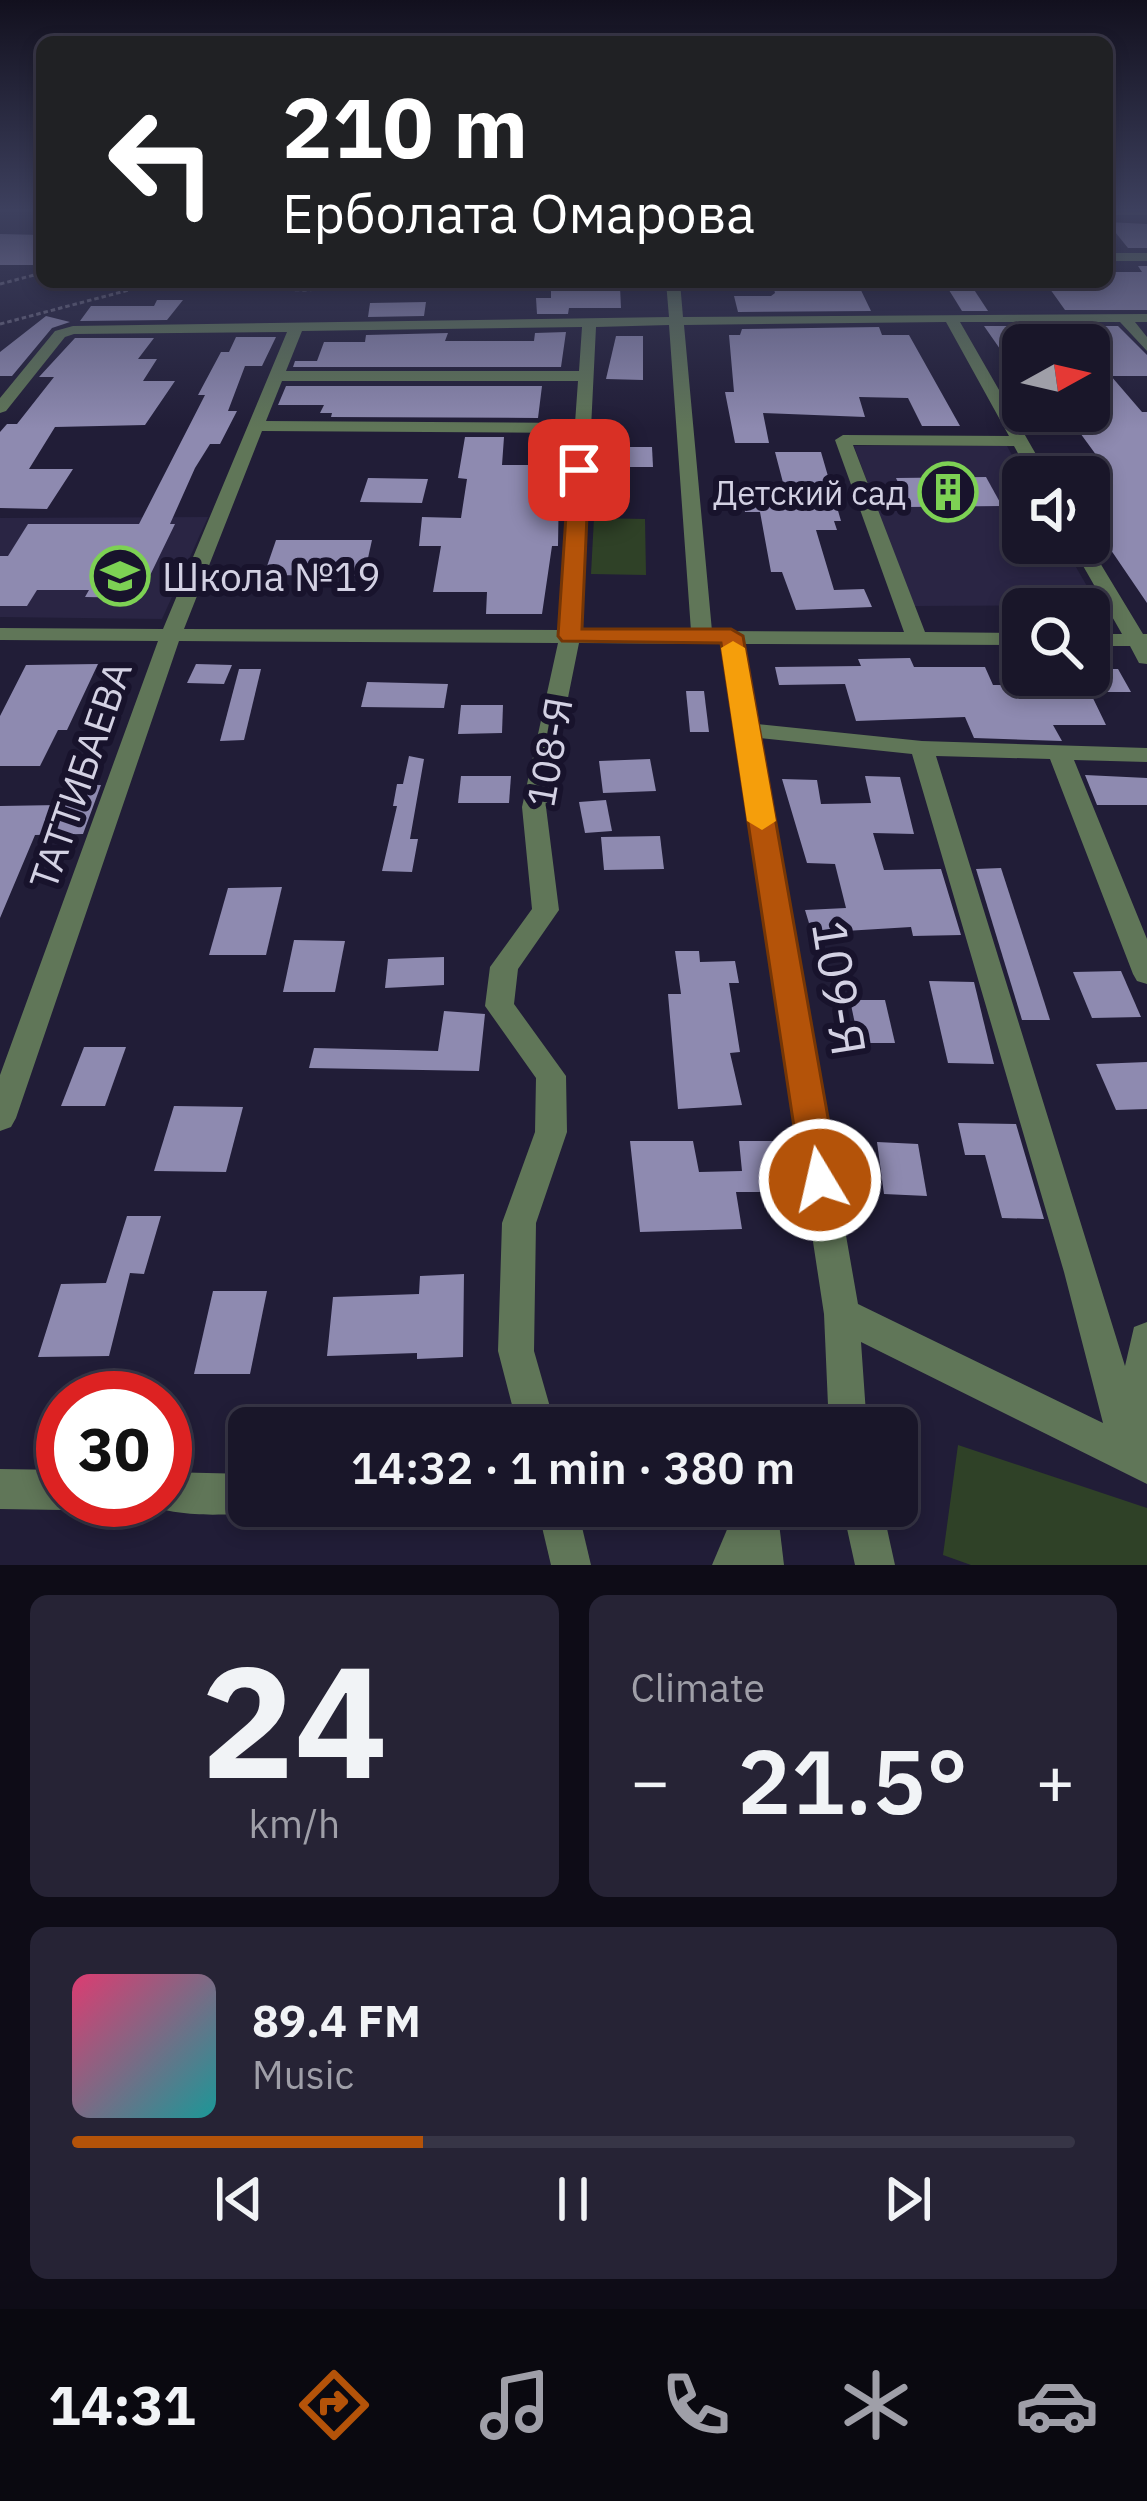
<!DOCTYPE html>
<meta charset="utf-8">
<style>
body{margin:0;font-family:"IBM Plex Sans",sans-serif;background:#262335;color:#f1f3f6;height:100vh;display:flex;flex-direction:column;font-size:45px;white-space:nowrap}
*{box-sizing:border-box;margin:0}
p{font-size:39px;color:#9f9fa8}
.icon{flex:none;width:66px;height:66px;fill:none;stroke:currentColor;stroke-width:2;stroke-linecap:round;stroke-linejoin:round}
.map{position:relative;height:1565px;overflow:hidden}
.drawer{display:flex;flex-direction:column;gap:30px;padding:30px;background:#0e0c17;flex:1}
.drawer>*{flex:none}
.banner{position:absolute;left:36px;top:36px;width:1077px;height:252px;border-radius:18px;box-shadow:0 6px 18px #0003,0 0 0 3px #373546;background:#202124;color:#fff;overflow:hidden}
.needle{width:78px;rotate:82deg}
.controls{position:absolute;left:1002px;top:324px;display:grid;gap:24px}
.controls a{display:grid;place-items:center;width:108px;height:108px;border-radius:18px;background:#191629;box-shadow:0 6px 18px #0003,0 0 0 3px #373546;font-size:60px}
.speed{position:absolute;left:36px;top:1371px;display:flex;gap:24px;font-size:60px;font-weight:700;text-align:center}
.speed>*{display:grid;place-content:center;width:156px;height:156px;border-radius:50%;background:#191629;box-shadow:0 6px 18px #0003,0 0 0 3px #373546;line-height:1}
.speed .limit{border:18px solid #d22;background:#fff;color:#111}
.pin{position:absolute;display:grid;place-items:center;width:102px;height:102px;color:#fff;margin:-51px;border-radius:24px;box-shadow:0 6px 18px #0006}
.me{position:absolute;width:132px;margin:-66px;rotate:351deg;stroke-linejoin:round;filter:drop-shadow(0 0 9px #0008)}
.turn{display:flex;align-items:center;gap:42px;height:252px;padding:0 48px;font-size:54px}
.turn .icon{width:156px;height:156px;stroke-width:2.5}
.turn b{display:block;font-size:84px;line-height:102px}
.big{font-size:90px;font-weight:600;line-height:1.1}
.drawer .tile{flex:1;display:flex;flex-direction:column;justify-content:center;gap:18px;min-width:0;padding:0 42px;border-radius:18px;background:#262335}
.drawer .dial{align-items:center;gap:0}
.dial b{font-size:156px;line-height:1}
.song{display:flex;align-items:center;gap:36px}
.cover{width:144px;height:144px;border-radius:18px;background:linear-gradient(135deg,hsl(340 70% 55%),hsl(180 70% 35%))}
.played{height:12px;border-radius:6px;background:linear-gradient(90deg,#b45309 35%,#373546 35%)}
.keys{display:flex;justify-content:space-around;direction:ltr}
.heat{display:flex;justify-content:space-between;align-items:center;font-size:66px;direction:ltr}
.drawer .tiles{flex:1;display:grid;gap:30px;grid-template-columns:1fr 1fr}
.tile:last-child{grid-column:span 2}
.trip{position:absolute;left:228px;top:1407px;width:690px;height:120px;border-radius:18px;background:#191629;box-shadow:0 6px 18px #0003,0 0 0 3px #373546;font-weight:600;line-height:120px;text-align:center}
.menu{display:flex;height:192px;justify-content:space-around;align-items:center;background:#0a0910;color:#9f9fa8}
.menu .icon{width:84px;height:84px}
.menu .selected{color:#b45309}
.menu b{font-size:54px;color:#f1f3f6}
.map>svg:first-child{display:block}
.built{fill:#2a2544}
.green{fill:#2f4127}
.building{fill:#8e8ab0}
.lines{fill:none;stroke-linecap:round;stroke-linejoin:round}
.path{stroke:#6b687e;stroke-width:3;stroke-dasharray:4.5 3;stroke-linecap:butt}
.minor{fill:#607658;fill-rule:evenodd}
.route{fill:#b45309;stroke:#753606;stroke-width:3}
.slow{fill:#f59e0b}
.labels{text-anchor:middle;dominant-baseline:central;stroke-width:12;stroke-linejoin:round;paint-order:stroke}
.far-poi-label{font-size:33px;fill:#d3d1e3;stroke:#18132c;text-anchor:end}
.poi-label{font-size:39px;fill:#d3d1e3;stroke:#18132c;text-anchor:start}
.street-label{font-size:39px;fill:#d3d1e3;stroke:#18132c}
.near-street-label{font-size:48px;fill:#d3d1e3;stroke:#18132c}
</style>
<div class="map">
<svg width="1147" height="1565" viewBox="0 0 1147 1565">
<rect width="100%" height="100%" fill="#211d37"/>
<g class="built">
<path d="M854 446H1007L1024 477 1023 543H1062L1098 605 913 606Z"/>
<path d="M208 517 162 619 0 617V518Z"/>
</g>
<g class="green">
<path d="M594 518 645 519 646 575 591 574Z"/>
<path d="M958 1445 1147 1508V1565H971L943 1555Z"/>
</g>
<g class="building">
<path d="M1107 222 1147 224V248H1128Z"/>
<path d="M0 234 42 235V265H0Z"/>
<path d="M1138 266H1147V310H1065L1045 282H1107V272H1142Z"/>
<path d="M772 282H857L871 311 738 312 734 296H771L775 293Z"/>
<path d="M944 282H969L988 311H962Z"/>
<path d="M620 287 621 308H569L568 314H537L536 298H551V288Z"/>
<path d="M157 300H183L167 320 80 321 91 306H154Z"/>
<path d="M426 302 424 316 368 317 370 303Z"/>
<path d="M46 316 70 322 52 328 12 376H0V352Z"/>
<path d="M984 326H1118L1147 355V376H1111L1142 412H1147V603L1098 531H1089V463H1102L1067 415H1089V345H1023V382Z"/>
<path d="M879 327 882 335H909L960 426H922L908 398 859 397 865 417 763 413 769 443H735L725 392H734L729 335H740L742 329Z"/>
<path d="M566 332 561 367H293L295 361H317L324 342H365L366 335 448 333 445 341H534L535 333Z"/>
<path d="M616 336H643V380L606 379Z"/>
<path d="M236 337H276L262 366H245L228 411H237L220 444H210L195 468 170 524H175L139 598 85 597 89 590H37L27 606H0V556H8L28 524H139L205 395H198L221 352H229Z"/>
<path d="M75 338H154L138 359H157L143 381H175L145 425 55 427 29 469H73L47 509 0 508V432L7 424H17L54 377H39Z"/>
<path d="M286 386H542L538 418 331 417 332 413H320L324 405H278Z"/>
<path d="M465 437H504L502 465H548L546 484H559L558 546H552L542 614H486L487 592H433L441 546H419L422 517 461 518 467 479 458 478Z"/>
<path d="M621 447H652L653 467H622Z"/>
<path d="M775 452H821L841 521H834L837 530H816L834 590 864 589 872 607 796 610 782 572H771L760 512H745L742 493 786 494Z"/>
<path d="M986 477 1002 506 909 507 896 478Z"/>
<path d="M368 478 428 479 422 503 360 502Z"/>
<path d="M276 540H372L364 576 264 575Z"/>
<path d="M910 658 914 667H985L993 685H1045L1040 675H1081L1089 691V669H1118L1131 692H1090L1106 725H1053L1062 741 974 738 965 717 856 721 845 684 779 685 775 667 861 666 858 659Z"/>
<path d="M98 664 67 730H58L40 766H0V716L26 665Z"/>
<path d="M196 664 232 665 224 684 187 683Z"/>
<path d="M239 669H261L244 740 220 741Z"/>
<path d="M367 682 448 684 444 708 361 707Z"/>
<path d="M686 691H704L709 732H690Z"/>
<path d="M461 705H503L502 733 458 734Z"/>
<path d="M409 756 424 759 410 839H418L412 872 382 871 397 806H393L397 784H403Z"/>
<path d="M650 759 656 791 603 793 599 761Z"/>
<path d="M1085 775 1147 778V805H1097Z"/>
<path d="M461 776H511L509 803H458Z"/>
<path d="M865 776 900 777 914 834 873 833 884 870 941 869 961 935 913 936 911 927 812 933 805 910 846 908 835 864 807 863 782 779 817 780 821 804 871 803Z"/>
<path d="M101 785 83 834 35 835 0 918V806L59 805 66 786Z"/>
<path d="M606 800 612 831 585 833 579 802Z"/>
<path d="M660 836 664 869 604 870 601 837Z"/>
<path d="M1001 868 1037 979 1050 1020H1022L976 869Z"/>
<path d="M282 887 266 955H209L228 888Z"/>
<path d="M294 940 345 941 335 992H283Z"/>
<path d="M675 951H699L700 962 735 961 739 983H729L740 1052 730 1053 742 1105 678 1109 668 994H681Z"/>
<path d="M444 957V985L385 988 388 959Z"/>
<path d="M1121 971 1141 1017 1092 1018 1073 972Z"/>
<path d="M929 981 974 982 994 1064 948 1063Z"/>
<path d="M850 1000H885L895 1043H859Z"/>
<path d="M444 1011 485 1014 479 1071 309 1068 314 1048 438 1051Z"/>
<path d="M84 1047H126L105 1106H61Z"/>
<path d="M1147 1062V1109L1116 1110 1096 1064Z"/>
<path d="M174 1106 243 1107 226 1172 154 1171Z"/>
<path d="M958 1123 1016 1124 1044 1219 1002 1218 985 1155H965Z"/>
<path d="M630 1141H693L699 1172 742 1171 739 1141H779L786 1192H736L742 1229 640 1232Z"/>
<path d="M877 1142 918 1144 927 1196 884 1194Z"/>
<path d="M127 1216H161L144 1274 130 1273 109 1356 38 1357 61 1284 106 1283Z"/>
<path d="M464 1274 463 1357 417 1359V1353L327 1356 333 1297 419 1294 420 1276Z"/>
<path d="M213 1291H267L250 1374H194Z"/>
</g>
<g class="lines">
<g class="path">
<path d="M0 284 42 273"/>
<path d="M0 324 148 285 305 290 416 282"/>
</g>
<g class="minor">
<rect x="1107" y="210" width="40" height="5"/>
<rect x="1107" y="253" width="40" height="8"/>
<path d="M666 282H680L683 317 1147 314V322H1135L1147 337V351L1120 322H960L1049 477H1031L1014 446 853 445 925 632 1023 633V645L743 644 757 724 922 741 1147 748V762L1074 760 1147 939V984L1137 981 1133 974 1050 759 936 756 1125 1366 1134 1327 1147 1322V1484L861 1342 867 1428H829L824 1314 722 644 579 643 546 807 559 910 518 969 514 1004 566 1076 567 1132 536 1223 534 1351 556 1428H518L498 1351 502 1223 535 1132 536 1078 485 1006 490 967 532 909 522 807 558 643 179 641 16 1118 11 1127 0 1131V1075L158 641 0 640V628L163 629 287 332 74 334 65 337 6 411 0 413V398L55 331 73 326 669 317ZM946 322 1009 436 843 435 835 440 904 632 712 631 684 325ZM669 325 691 631H581L596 327ZM582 327 579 371H286L302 331ZM282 381H578L575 423 266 421ZM262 431 574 433 560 630 184 629ZM759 738 912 754 1064 1272 1103 1423 858 1304Z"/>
<path d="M1070 543H1088L1143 634H1147V664L1139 663 1130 646H1089V634H1122Z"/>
<path d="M0 1469 63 1470V1500H78L77 1504 63 1510 0 1509Z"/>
<path d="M165 1472 249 1474V1506H264C242 1519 175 1516 151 1506L149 1500H165Z"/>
<path d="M537 1506H577L591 1565H551Z"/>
<path d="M737 1506H777L784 1565H712Z"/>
<path d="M842 1506H882L895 1565H855Z"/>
</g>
</g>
<linearGradient id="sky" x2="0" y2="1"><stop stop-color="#12101e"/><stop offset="0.49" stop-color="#3d405e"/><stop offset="1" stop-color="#3d405e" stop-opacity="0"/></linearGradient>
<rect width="1147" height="429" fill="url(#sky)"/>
<path class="route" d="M579 464 589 470 582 629H731L743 636 839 1180 833 1191 820 1195 807 1191 802 1180 721 643 562 641 558 636 569 470Z"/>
<path class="slow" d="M733 641 745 648 776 821 762 830 747 821 721 648Z"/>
<defs>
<symbol id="building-ring" viewBox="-11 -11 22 22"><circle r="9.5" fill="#18132c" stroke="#7dd154" stroke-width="1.5"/><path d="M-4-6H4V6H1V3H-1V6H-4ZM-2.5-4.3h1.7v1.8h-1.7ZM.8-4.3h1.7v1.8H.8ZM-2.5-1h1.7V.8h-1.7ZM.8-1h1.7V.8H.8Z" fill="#7dd154"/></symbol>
<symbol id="school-ring" viewBox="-11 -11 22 22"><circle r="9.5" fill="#18132c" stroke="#7dd154" stroke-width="1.5"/><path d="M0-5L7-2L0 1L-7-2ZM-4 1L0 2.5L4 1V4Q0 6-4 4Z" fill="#7dd154"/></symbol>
</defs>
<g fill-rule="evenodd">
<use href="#building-ring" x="915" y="459" width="66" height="66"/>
<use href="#school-ring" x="87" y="543" width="66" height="66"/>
</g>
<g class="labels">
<g class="far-poi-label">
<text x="906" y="492">Детский сад</text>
</g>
<g class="poi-label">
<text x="162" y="576">Школа №19</text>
</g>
<g class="street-label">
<text transform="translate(549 752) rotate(-80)">108-Я</text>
<text transform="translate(80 775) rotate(-71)">ТАТТИБАЕВА</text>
</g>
<g class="near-street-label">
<text transform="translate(840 988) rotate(81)">109-Я</text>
</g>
</g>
</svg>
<div class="controls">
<a><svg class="needle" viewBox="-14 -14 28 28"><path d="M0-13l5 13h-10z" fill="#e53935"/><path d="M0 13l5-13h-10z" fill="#9f9fa8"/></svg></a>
<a><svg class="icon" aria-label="sound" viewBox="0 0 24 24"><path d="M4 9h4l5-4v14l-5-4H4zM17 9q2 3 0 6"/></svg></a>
<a><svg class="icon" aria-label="search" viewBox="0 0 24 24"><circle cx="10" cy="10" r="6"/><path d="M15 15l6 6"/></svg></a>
</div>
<div class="speed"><div class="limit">30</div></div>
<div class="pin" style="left:579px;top:470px;background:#d93025"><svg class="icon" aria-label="arrive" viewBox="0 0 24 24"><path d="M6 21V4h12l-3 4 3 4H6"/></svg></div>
<svg class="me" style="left:820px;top:1180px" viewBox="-20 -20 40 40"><circle r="17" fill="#b45309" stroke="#fff" stroke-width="3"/><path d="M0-11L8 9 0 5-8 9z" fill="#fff"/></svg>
<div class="trip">14:32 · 1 min · 380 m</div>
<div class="banner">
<div class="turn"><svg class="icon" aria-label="left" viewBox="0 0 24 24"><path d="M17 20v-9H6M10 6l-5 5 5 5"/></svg><div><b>210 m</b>Ерболата Омарова</div></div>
</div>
</div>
<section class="drawer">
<div class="tiles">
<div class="tile dial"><b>24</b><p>km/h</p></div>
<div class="tile"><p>Climate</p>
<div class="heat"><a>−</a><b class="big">21.5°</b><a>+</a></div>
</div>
<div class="tile">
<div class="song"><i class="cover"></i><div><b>89.4 FM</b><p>Music</p></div></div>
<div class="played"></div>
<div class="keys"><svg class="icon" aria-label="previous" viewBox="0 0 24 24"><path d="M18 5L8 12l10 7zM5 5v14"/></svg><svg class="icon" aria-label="pause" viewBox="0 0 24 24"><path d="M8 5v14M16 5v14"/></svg><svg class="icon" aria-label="next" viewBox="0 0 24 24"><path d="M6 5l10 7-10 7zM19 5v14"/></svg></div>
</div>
</div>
</section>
<nav class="menu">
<b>14:31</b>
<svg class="icon selected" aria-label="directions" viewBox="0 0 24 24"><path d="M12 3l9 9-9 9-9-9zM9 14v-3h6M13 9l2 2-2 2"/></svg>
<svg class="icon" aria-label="music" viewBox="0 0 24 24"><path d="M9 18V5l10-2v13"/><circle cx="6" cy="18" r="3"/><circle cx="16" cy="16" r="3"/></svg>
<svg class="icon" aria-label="phone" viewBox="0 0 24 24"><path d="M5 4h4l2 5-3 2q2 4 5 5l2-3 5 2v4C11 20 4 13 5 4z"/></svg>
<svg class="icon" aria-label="climate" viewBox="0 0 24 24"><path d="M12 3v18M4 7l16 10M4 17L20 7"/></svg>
<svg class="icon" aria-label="car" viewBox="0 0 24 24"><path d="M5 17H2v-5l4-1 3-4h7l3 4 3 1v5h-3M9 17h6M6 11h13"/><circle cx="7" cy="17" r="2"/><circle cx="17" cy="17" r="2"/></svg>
</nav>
